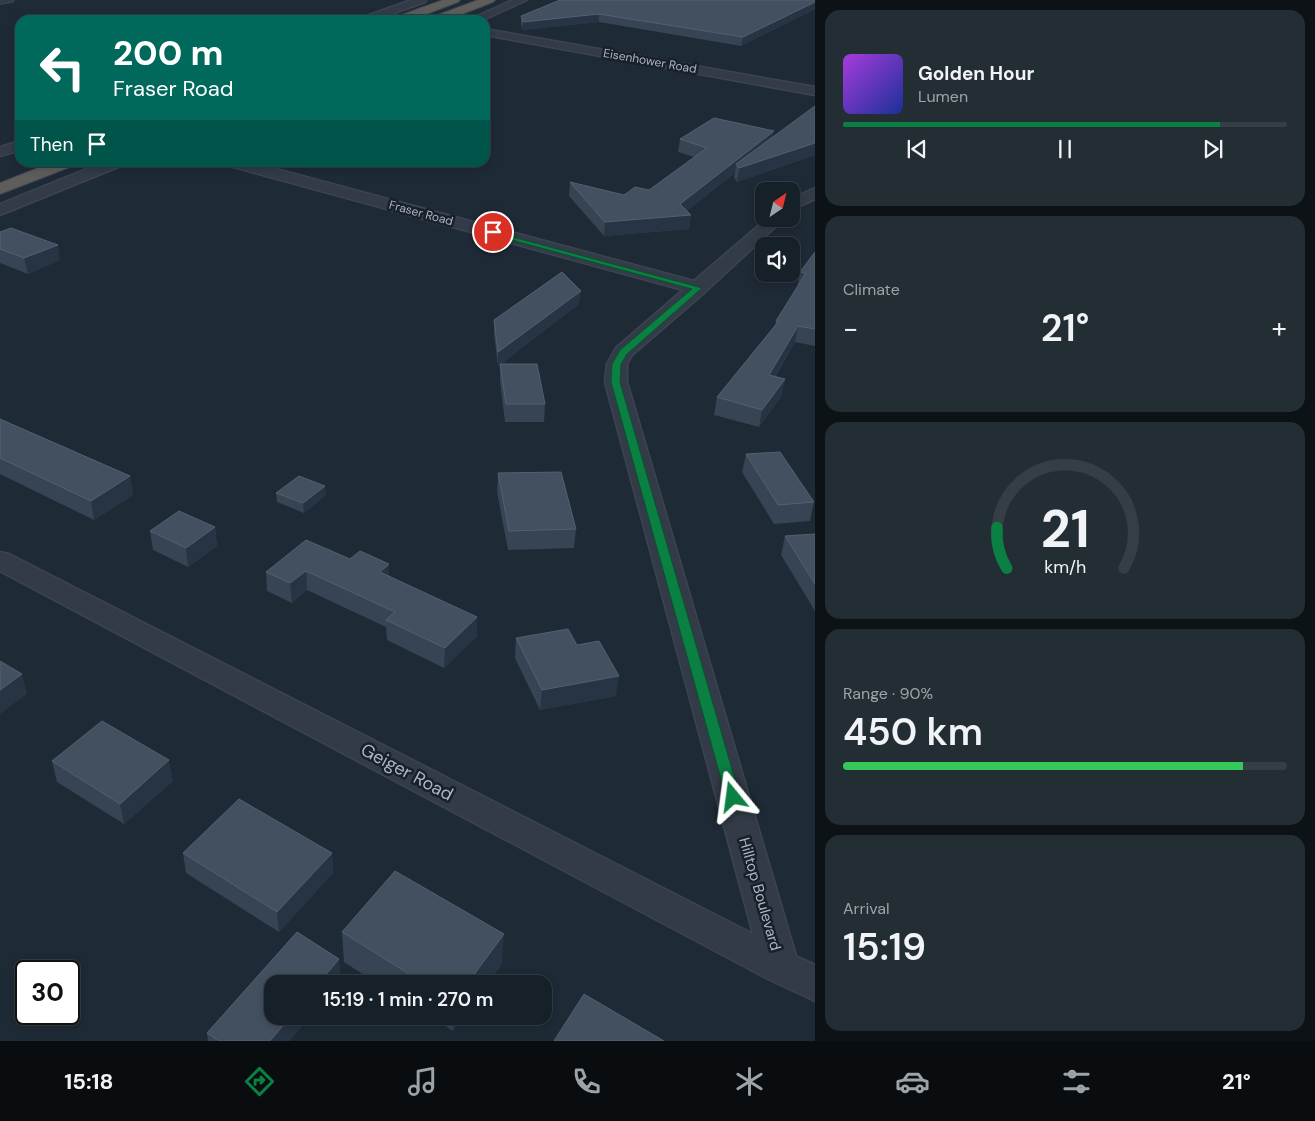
<!DOCTYPE html>
<meta charset="utf-8">
<style>
body{margin:0;font-family:"DM Sans",sans-serif;background:#232d34;color:#f1f3f6;height:100vh;display:flex;flex-direction:column;font-size:19px;white-space:nowrap}
*{box-sizing:border-box;margin:0}
p{font-size:16px;color:#9ea3a8}
.icon{flex:none;width:28px;height:28px;fill:none;stroke:currentColor;stroke-width:2;stroke-linecap:round;stroke-linejoin:round}
.map{position:relative;flex:1;overflow:hidden}
.panel{display:flex;flex-direction:column;gap:10px;padding:10px;background:#0c1216;width:500px}
.panel>*{flex:none}
.top-card{position:absolute;left:15px;top:15px;width:475px;height:152px;border-radius:15px;box-shadow:0 2px 8px #0003,0 0 0 1px #353e45;background:#00695c;color:#fff;overflow:hidden}
.needle{width:32px;rotate:35deg}
.controls{position:absolute;left:755px;top:182px;display:grid;gap:10px}
.controls a{display:grid;place-items:center;width:45px;height:45px;border-radius:10px;background:#162028;box-shadow:0 2px 8px #0003,0 0 0 1px #353e45;font-size:25px}
.speed{position:absolute;left:15px;top:960px;display:flex;gap:10px;font-size:25px;font-weight:700;text-align:center}
.speed>*{display:grid;place-content:center;width:65px;height:65px;border-radius:50%;background:#162028;box-shadow:0 2px 8px #0003,0 0 0 1px #353e45;line-height:1}
.speed .limit{border:2px solid #111;border-radius:8px;background:#fff;color:#111}
.pin{position:absolute;display:grid;place-items:center;width:42px;height:42px;color:#fff;margin:-21px;border:2px solid #fff;border-radius:50%;box-shadow:0 1px 5px #0007}
.me{position:absolute;width:55px;margin:-28px;rotate:344deg;stroke-linejoin:round;filter:drop-shadow(0 0 4px #0008)}
.turn{display:flex;align-items:center;gap:18px;height:105px;padding:0 15px;font-size:22px}
.turn .icon{width:65px;height:65px;stroke-width:2.5}
.turn b{display:block;font-size:35px;line-height:42px}
.then{display:flex;align-items:center;height:48px;padding:0 15px;background:#0003;gap:10px;font-size:19px}
.big{font-size:38px;font-weight:600;line-height:1.1}
.panel .tile{flex:1;display:flex;flex-direction:column;justify-content:center;gap:8px;min-width:0;padding:0 18px;border-radius:15px;background:#232d34}
.panel .dial{align-items:center;gap:0}
.dial svg{height:130px;overflow:visible;fill:none;stroke:#353e45;stroke-width:7;stroke-linecap:round;text-anchor:middle}
.dial text{fill:#f1f3f6;stroke:none}
.song{display:flex;align-items:center;gap:15px}
.cover{width:60px;height:60px;border-radius:8px;background:linear-gradient(135deg,hsl(280 70% 55%),hsl(230 70% 35%))}
.played{height:5px;border-radius:2px;background:linear-gradient(90deg,#0b8043 85%,#353e45 85%)}
.keys{display:flex;justify-content:space-around;direction:ltr}
.heat{display:flex;justify-content:space-between;align-items:center;font-size:28px;direction:ltr}
.charge{height:8px;border-radius:4px;background:linear-gradient(90deg,#34c759 90%,#353e45 0)}
.trip{position:absolute;left:264px;top:975px;width:288px;height:50px;border-radius:15px;background:#162028;box-shadow:0 2px 8px #0003,0 0 0 1px #353e45;font-weight:600;line-height:50px;text-align:center}
.tab-bar{display:flex;height:80px;justify-content:space-around;align-items:center;background:#090d10;color:#9ea3a8}
.tab-bar .icon{width:35px;height:35px}
.tab-bar .active{color:#0b8043}
.tab-bar b{font-size:22px;color:#f1f3f6}
main{display:flex;flex:1;min-height:0}
.map>svg:first-child{display:block}
.lines{fill:none;stroke-linecap:round;stroke-linejoin:round}
.minor-casing{stroke:#3b4450;stroke-width:3}
.tertiary-casing{stroke:#3b4450;stroke-width:2}
.trunk-casing{stroke:#3d4651;stroke-width:2}
.minor{fill:#323b47;fill-rule:evenodd}
.tertiary{fill:#323b47;fill-rule:evenodd}
.trunk{fill:#5e5d5b;fill-rule:evenodd}
.wall{fill:#364453}
.shaded-wall{fill:#273443}
.building{fill:#435060;stroke:#53606f}
.route{fill:#0b8043;stroke:#07532c}
.labels{text-anchor:middle;dominant-baseline:central;stroke-width:5;stroke-linejoin:round;paint-order:stroke}
.far-street-label{font-size:12px;fill:#acb6c4;stroke:#18202b}
.street-label{font-size:15px;fill:#acb6c4;stroke:#18202b}
.near-street-label{font-size:18px;fill:#acb6c4;stroke:#18202b}
</style>
<main>
<div class="map">
<svg width="815" height="1041" viewBox="0 0 815 1041">
<rect width="100%" height="100%" fill="#1e2a36"/>
<g class="lines">
<defs>
<g id="minor">
<path d="M411 0H426L425 2 375 20H360L361 18Z"/>
<path d="M513 0H527L483 20H468Z"/>
<path d="M485 29 815 87V95L485 35Z"/>
<path d="M20 141V150L0 156V147Z"/>
<path d="M104 162H125L123 165 0 215V204Z"/>
<path d="M224 162H250L694 281 766 219H784L705 292 632 355 627 364V382L796 956 815 965V1001L768 979 0 571V552L9 554 753 934 605 382 607 364 616 348 683 290 226 165Z"/>
<path d="M815 188V199L791 210V199Z"/>
</g>
<path id="tertiary" d="M0 0H14L12 2 0 4Z"/>
<g id="trunk">
<path d="M443 0H460L458 2 411 20H394L396 17Z"/>
<path d="M478 0H495L493 2 447 20 433 19 435 16Z"/>
<path d="M53 162H77L75 165 0 194V183Z"/>
</g>
</defs>
<use href="#minor" class="minor-casing"/>
<use href="#tertiary" class="tertiary-casing"/>
<use href="#trunk" class="trunk-casing"/>
<use href="#minor" class="minor"/>
<use href="#tertiary" class="tertiary"/>
<use href="#trunk" class="trunk"/>
</g>
<g class="wall">
<path d="M815 0V9L741 46 599 22 522 30 521 24V16Z"/>
<path d="M815 106V155L737 182 734 177 735 173 687 211 691 215 689 229 604 236 569 196 570 182 624 195 649 190 694 157 678 152 680 139 773 137Z"/>
<path d="M0 232 60 260 28 274 0 263Z"/>
<path d="M815 252V346L795 342 775 377 785 379 781 397 759 427 714 415 717 397 775 325 776 321 797 288 800 272Z"/>
<path d="M579 304 501 364 545 404 544 422H505L500 381V364L498 366 494 334V320Z"/>
<path d="M0 419 130 476 133 495 94 520 0 474Z"/>
<path d="M746 454 814 502 810 521 774 524 742 472Z"/>
<path d="M498 473 576 529 574 548 508 550 497 492Z"/>
<path d="M276 493 326 495 304 513 277 502Z"/>
<path d="M215 527 217 546 188 567 153 550 150 531Z"/>
<path d="M815 534V611L781 555 785 536Z"/>
<path d="M389 564V576L477 636 444 668 387 640 386 627 307 590 292 603 267 591 266 572Z"/>
<path d="M516 638 577 645 616 696 540 710 515 658Z"/>
<path d="M52 761 173 781 124 824 57 782Z"/>
<path d="M183 853H332L333 873 279 932 186 873Z"/>
<path d="M297 932 339 959 340 980 337 984H272V1016H310L289 1041H208L207 1033Z"/>
<path d="M342 932 502 964 487 984H378L344 962Z"/>
<path d="M430 1016H464L453 1031Z"/>
</g>
<g class="shaded-wall">
<path d="M815 2V9L741 46 743 37Z"/>
<path d="M599 14V22L522 30 523 22Z"/>
<path d="M774 131 771 144 815 143V155L737 182 739 168 736 164 735 173 681 216 691 215 689 229 604 236 605 222 680 204Z"/>
<path d="M58 245 60 260 28 274 24 258Z"/>
<path d="M581 291 579 304 498 366V352Z"/>
<path d="M798 326 795 342 765 392 769 375Z"/>
<path d="M785 379 781 397 759 427 762 410Z"/>
<path d="M130 476 133 495 94 520 91 501Z"/>
<path d="M325 486 326 495 304 513 303 503Z"/>
<path d="M215 527 217 546 188 567 186 548Z"/>
<path d="M389 564V583L380 572Z"/>
<path d="M306 571 307 590 292 603 290 583Z"/>
<path d="M477 617V636L444 668 445 648Z"/>
<path d="M22 674 27 694 0 714V690Z"/>
<path d="M619 676 616 696 540 710 542 690Z"/>
<path d="M169 760 173 781 124 824 120 804Z"/>
<path d="M332 853 333 873 279 932 277 912Z"/>
<path d="M504 934 502 964 487 984H467Z"/>
<path d="M339 959 340 980 337 984H318Z"/>
<path d="M291 1016H310L289 1041H270Z"/>
<path d="M454 1016H464L453 1031Z"/>
</g>
<g class="building">
<path d="M560 0H815V2L743 37 599 14 523 22 521 16Z"/>
<path d="M815 106V143L739 168 736 164Z"/>
<path d="M714 118 774 131 680 204 691 215 605 222 570 182 624 195 635 187 649 190 707 148 680 139Z"/>
<path d="M11 228 58 245 24 258 0 249V232Z"/>
<path d="M815 252V329L798 326 769 375 785 379 762 410 717 397 779 321H776L806 273 800 272Z"/>
<path d="M562 272 581 291 498 352 494 320Z"/>
<path d="M500 364H537L545 404H506Z"/>
<path d="M0 419 130 476 91 501 0 458Z"/>
<path d="M780 452 814 502 778 505 746 454Z"/>
<path d="M561 472 576 529 509 531 498 473Z"/>
<path d="M299 476 325 486 303 503 276 493Z"/>
<path d="M179 511 215 527 186 548 150 531Z"/>
<path d="M815 534V584L785 536Z"/>
<path d="M306 540 350 559 360 551 389 564 380 572 477 617 445 648 386 620 395 612 306 571 290 583 266 572Z"/>
<path d="M568 629 577 645 599 641 619 676 542 690 516 638Z"/>
<path d="M0 661 22 674 0 690Z"/>
<path d="M102 721 169 760 120 804 52 761Z"/>
<path d="M239 799 332 853 277 912 183 853Z"/>
<path d="M395 871 504 934 467 984H425L342 932Z"/>
<path d="M297 932 339 959 318 984H272V1016H291L270 1041H219L207 1033Z"/>
<path d="M584 994 664 1041H554Z"/>
</g>
<path class="route" d="M490 231 702 288 627 354 621 364 620 382 740 797 738 801 733 803 728 801 726 797 611 382 612 364 620 350 692 289 490 234Z"/>
<g class="labels">
<g class="far-street-label">
<text transform="translate(650 61) rotate(10)">Eisenhower Road</text>
<text transform="translate(421 213) rotate(15)">Fraser Road</text>
</g>
<g class="street-label">
<text transform="translate(760 894) rotate(74)">Hilltop Boulevard</text>
</g>
<g class="near-street-label">
<text transform="translate(407 772) rotate(28)">Geiger Road</text>
</g>
</g>
</svg>
<div class="controls">
<a><svg class="needle" viewBox="-14 -14 28 28"><path d="M0-13l5 13h-10z" fill="#e53935"/><path d="M0 13l5-13h-10z" fill="#9ea3a8"/></svg></a>
<a><svg class="icon" aria-label="sound" viewBox="0 0 24 24"><path d="M4 9h4l5-4v14l-5-4H4zM17 9q2 3 0 6"/></svg></a>
</div>
<div class="speed"><div class="limit">30</div></div>
<div class="pin" style="left:493px;top:232px;background:#d93025"><svg class="icon" aria-label="arrive" viewBox="0 0 24 24"><path d="M6 21V4h12l-3 4 3 4H6"/></svg></div>
<svg class="me" style="left:733px;top:797px" viewBox="-20 -20 40 40"><path d="M0-17L14 15 0 8-14 15z" fill="#0b8043" stroke="#fff" stroke-width="4"/></svg>
<div class="trip">15:19 · 1 min · 270 m</div>
<div class="top-card">
<div class="turn"><svg class="icon" aria-label="left" viewBox="0 0 24 24"><path d="M17 20v-9H6M10 6l-5 5 5 5"/></svg><div><b>200 m</b>Fraser Road</div></div>
<div class="then">Then<svg class="icon" aria-label="arrive" viewBox="0 0 24 24"><path d="M6 21V4h12l-3 4 3 4H6"/></svg></div>
</div>
</div>
<section class="panel">
<div class="tile">
<div class="song"><i class="cover"></i><div><b>Golden Hour</b><p>Lumen</p></div></div>
<div class="played"></div>
<div class="keys"><svg class="icon" aria-label="previous" viewBox="0 0 24 24"><path d="M18 5L8 12l10 7zM5 5v14"/></svg><svg class="icon" aria-label="pause" viewBox="0 0 24 24"><path d="M8 5v14M16 5v14"/></svg><svg class="icon" aria-label="next" viewBox="0 0 24 24"><path d="M6 5l10 7-10 7zM19 5v14"/></svg></div>
</div>
<div class="tile"><p>Climate</p>
<div class="heat"><a>−</a><b class="big">21°</b><a>+</a></div>
</div>
<div class="tile dial"><svg viewBox="0 0 100 80">
<path d="M14 69A42 42 0 1 1 86 69"/>
<path d="M14 69A42 42 0 0 1 8 44" stroke="#0b8043"/>
<text x="50" y="56" font-size="32" font-weight="700">21</text>
<text x="50" y="72" font-size="11">km/h</text>
</svg></div>
<div class="tile"><p>Range · 90%</p><b class="big">450 km</b><div class="charge"></div></div>
<div class="tile"><p>Arrival</p><b class="big">15:19</b></div>
</section>
</main>
<nav class="tab-bar">
<b>15:18</b>
<svg class="icon active" aria-label="directions" viewBox="0 0 24 24"><path d="M12 3l9 9-9 9-9-9zM9 14v-3h6M13 9l2 2-2 2"/></svg>
<svg class="icon" aria-label="music" viewBox="0 0 24 24"><path d="M9 18V5l10-2v13"/><circle cx="6" cy="18" r="3"/><circle cx="16" cy="16" r="3"/></svg>
<svg class="icon" aria-label="phone" viewBox="0 0 24 24"><path d="M5 4h4l2 5-3 2q2 4 5 5l2-3 5 2v4C11 20 4 13 5 4z"/></svg>
<svg class="icon" aria-label="climate" viewBox="0 0 24 24"><path d="M12 3v18M4 7l16 10M4 17L20 7"/></svg>
<svg class="icon" aria-label="car" viewBox="0 0 24 24"><path d="M5 17H2v-5l4-1 3-4h7l3 4 3 1v5h-3M9 17h6M6 11h13"/><circle cx="7" cy="17" r="2"/><circle cx="17" cy="17" r="2"/></svg>
<svg class="icon" aria-label="filters" viewBox="0 0 24 24"><path d="M4 7h16M4 17h16"/><circle cx="9" cy="7" r="2"/><circle cx="15" cy="17" r="2"/></svg>
<b>21°</b>
</nav>
